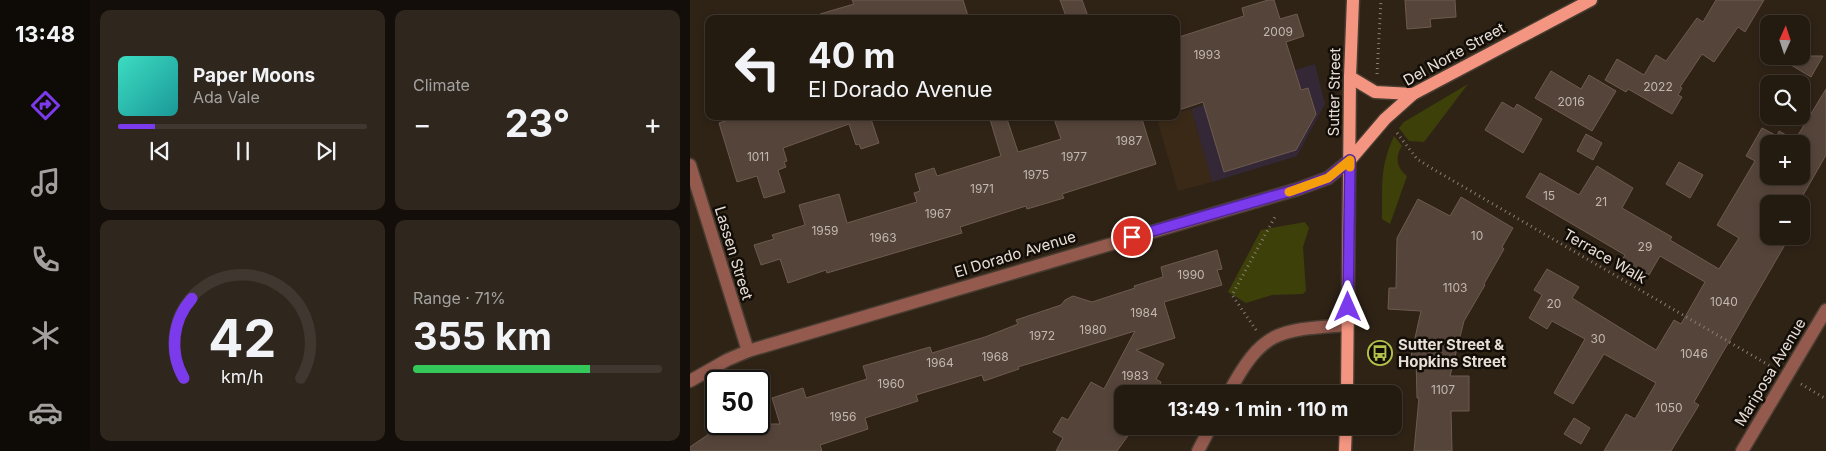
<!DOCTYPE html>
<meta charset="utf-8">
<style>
body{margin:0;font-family:Inter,sans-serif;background:#2f271e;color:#f1f3f6;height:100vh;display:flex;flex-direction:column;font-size:19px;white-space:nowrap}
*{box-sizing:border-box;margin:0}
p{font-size:16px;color:#a3a19f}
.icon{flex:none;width:28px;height:28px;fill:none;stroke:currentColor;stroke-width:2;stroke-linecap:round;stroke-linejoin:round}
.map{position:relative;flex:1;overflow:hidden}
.sheet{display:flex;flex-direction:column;gap:10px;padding:10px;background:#130e09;width:600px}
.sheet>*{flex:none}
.banner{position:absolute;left:15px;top:15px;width:475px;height:105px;border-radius:10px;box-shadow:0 2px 8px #0003,0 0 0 1px #403830;background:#231a10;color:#f1f3f6;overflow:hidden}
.needle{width:32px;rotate:3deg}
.buttons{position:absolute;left:1070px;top:15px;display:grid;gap:10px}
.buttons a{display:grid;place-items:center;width:50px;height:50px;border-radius:10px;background:#231a10;box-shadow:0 2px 8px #0003,0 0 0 1px #403830;font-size:25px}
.speed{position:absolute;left:15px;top:370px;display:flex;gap:10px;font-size:25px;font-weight:700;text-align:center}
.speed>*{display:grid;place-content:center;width:65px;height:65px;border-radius:50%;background:#231a10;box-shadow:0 2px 8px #0003,0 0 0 1px #403830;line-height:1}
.speed .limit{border:2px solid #111;border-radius:8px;background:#fff;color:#111}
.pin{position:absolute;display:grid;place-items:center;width:42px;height:42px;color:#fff;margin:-21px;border:2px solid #fff;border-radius:50%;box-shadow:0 1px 5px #0007}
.me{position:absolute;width:55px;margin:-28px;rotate:0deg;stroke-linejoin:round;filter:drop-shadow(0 0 4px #0008)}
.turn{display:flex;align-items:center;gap:18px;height:105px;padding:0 20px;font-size:22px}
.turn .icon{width:65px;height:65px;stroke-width:2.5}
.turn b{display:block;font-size:35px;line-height:42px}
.big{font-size:38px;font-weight:700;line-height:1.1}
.sheet .card{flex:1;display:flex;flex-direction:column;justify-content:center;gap:8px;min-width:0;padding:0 18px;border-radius:10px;background:#2f271e}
.sheet .dial{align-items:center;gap:0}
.dial svg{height:130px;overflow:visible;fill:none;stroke:#403830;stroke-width:7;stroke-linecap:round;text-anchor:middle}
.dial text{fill:#f1f3f6;stroke:none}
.song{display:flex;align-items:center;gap:15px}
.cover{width:60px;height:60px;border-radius:8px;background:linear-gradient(135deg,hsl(170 70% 55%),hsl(180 70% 35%))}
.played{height:5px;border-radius:2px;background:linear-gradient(90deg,#7c3aed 15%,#403830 15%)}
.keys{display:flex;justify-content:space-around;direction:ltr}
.heat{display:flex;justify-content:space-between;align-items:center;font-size:28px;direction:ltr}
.charge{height:8px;border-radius:4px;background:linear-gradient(90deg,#34c759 71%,#403830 0)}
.sheet .tiles{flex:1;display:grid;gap:10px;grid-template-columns:repeat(2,1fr)}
.trip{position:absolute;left:424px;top:385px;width:288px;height:50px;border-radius:10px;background:#231a10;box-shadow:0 2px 8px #0003,0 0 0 1px #403830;font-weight:700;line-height:50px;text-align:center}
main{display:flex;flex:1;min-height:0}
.dock{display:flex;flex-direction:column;width:90px;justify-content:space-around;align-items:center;background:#0e0a06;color:#a3a19f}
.dock .icon{width:35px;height:35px}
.dock .active{color:#7c3aed}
.dock b{font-size:22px;color:#f1f3f6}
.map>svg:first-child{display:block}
.commercial{fill:#342836}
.built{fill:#3a2917}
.green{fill:#3d4009}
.building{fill:#554439;stroke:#6e5b50;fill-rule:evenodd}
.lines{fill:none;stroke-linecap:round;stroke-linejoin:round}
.minor-casing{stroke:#493d31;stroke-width:15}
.major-casing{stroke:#493d31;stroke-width:15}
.path{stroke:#897e73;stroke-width:3;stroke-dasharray:1 4;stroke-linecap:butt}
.minor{stroke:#945a4e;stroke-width:12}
.major{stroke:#f49581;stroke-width:12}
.route-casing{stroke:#51269a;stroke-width:12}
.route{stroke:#7c3aed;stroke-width:9}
.slow{stroke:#f59e0b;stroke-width:9}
.labels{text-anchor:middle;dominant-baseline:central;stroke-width:5;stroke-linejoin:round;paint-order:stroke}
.number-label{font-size:12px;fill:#c2b8af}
.street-label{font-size:15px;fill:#e7ded6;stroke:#130d08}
.poi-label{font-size:15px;font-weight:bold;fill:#e7ded6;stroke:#130d08;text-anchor:start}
</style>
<main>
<nav class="dock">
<b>13:48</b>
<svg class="icon active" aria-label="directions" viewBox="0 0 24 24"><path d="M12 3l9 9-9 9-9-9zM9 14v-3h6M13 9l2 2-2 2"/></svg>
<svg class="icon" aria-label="music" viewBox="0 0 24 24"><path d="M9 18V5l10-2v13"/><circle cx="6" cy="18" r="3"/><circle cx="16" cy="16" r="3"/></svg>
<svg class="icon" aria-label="phone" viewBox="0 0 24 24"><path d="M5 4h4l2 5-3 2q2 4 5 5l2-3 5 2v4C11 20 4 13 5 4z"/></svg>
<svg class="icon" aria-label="climate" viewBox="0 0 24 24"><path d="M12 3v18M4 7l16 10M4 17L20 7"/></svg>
<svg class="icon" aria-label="car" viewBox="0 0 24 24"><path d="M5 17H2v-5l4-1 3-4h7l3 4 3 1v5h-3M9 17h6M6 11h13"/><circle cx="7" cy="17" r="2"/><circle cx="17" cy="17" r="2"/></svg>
</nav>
<section class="sheet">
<div class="tiles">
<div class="card">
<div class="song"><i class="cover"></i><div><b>Paper Moons</b><p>Ada Vale</p></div></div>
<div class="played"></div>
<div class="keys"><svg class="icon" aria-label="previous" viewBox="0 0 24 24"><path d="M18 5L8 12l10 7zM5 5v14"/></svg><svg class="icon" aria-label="pause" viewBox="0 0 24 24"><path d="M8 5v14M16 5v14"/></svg><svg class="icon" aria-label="next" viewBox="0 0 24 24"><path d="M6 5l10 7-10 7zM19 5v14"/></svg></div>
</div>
<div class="card"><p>Climate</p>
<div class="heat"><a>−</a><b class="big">23°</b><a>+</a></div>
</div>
<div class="card dial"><svg viewBox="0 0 100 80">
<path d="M14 69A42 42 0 1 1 86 69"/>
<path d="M14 69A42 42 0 0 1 19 20" stroke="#7c3aed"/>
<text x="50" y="56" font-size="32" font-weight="700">42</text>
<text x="50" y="72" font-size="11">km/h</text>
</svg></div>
<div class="card"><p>Range · 71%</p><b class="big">355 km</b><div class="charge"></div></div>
</div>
</section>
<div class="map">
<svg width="1136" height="451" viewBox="0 0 1136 451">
<rect width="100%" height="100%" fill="#2f2316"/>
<path class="commercial" d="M625 64 635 104 607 156 522 182 501 109 567 87V82Z"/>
<path class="built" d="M501 109 522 182 488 191 467 119 486 116V113Z"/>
<g class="green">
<path d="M778 84 734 142 719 141 709 128 714 122Z"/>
<path d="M704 136 712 146C705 156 706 168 717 176L700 224 692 219C693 184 689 169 704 136Z"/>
<path d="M615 222 619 228 613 247 616 291 613 294 582 295 556 303 538 292 571 230Z"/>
</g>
<g class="building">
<path d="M162 0H273L279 19H131L130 14 164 4Z"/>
<path d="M370 0H392L399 19H377Z"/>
<path d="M578 0H584L590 19 607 14 614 36 596 42 611 90 618 88 626 114 606 150 534 172 513 102 486 111V38L554 16 552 8Z"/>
<path d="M715 0H765L766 17 740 19 741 27 717 29Z"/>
<path d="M1026 0H1074L1055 32 1048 27 1024 62 1012 54 990 87 992 88 988 95 992 97 982 114 938 89 936 92 915 80 927 59 954 75 966 55 976 61 1007 18 1013 22Z"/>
<path d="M1086 56H1133L1121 77Z"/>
<path d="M861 71 891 89 899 75 926 91 902 131 845 98Z"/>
<path d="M1136 89V155L1112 197 1120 202 1111 216V204H1079V236H1100L1004 402 1009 405 981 451H914L936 414 945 419 966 383 914 354 883 404 864 393 895 339 862 321 857 329 839 318 852 295 844 290 857 269 889 287 882 298 966 350 984 320 991 324 1015 282 970 256 959 275 954 272 953 275 931 262 935 255 836 197 850 173 889 195 907 166 943 188 932 208 982 237 980 240 1029 269 1049 238 1027 225 1065 161 1056 156 1072 128 1087 136 1089 131 1105 140ZM1079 144H1111V176H1079Z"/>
<path d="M812 102 824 109 827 104 852 119 833 153 795 130Z"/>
<path d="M51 116H180L189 143 171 149 169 144 166 145 159 124 93 148 97 161 94 162 96 167 88 170 95 192 74 198 67 176 47 182 29 123Z"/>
<path d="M299 116H316L328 152 371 139 363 116H451L466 164 372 194 374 198 337 209 336 206 270 227 272 233 137 273 136 270 98 283 90 259 71 265 64 245 84 239 82 235 115 225 109 205 149 194 157 223 227 202 224 193 230 191 225 174 244 168 247 176 311 156Z"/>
<path d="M896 134 912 143 903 160 887 151Z"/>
<path d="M989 162 1013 175 1000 198 976 184Z"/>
<path d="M771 197 823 228 812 247 814 249 794 284 795 285 774 321 760 376H779V411H761L762 451H724L729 398H727L726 358 721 356 731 311 698 309 699 288H706L707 238 728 199 760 216Z"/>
<path d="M527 250 532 269 527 270 532 285 474 302 485 338 446 350 474 364 466 379 471 382 467 394H432V426H445L427 451H366L373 438 363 432 372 417 378 420 401 382 414 389 445 331 328 367 329 369 294 381 292 375 226 395 228 401 175 418 178 429 130 445 132 451H0V447L19 434 16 430 27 424H90L82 398 113 388 116 398 177 379 173 366 240 347 242 353 295 337 328 324 326 320 371 305 375 300 383 296 402 302 445 288 444 286 473 277 471 267Z"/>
<path d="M884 418 900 428 891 444 874 434Z"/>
</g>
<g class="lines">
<defs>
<g id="minor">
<path d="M0 165 58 351"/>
<path d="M0 381 37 360 58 351 608 189 638 178 660 160"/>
<path d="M538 394C573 329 588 330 658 325"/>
<path d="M508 451 521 426"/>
<path d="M1052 451 1136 310"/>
</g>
<g id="major">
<path d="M660 77 685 92 723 94"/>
<path d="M660 160 695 119 723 94 901 0"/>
<path d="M657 394 660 77 663 0"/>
<path d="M655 451 656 426"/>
</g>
</defs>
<use href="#minor" class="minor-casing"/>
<use href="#major" class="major-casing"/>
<g class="path">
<path d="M687 74 691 0"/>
<path d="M707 133 727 159 743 169 1082 367"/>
<path d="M566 330 542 295 586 215"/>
<path d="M1111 384 1136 399"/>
</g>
<use href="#minor" class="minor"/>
<use href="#major" class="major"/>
</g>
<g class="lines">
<defs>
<path id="route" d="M442 237 608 189 638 178 660 160 658 307"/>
</defs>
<use href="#route" class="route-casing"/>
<use href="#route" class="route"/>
<path class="slow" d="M599 192 638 178 660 160V167"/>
</g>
<defs>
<symbol id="bus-ring" viewBox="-11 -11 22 22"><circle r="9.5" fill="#130d08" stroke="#b5c24a" stroke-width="1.5"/><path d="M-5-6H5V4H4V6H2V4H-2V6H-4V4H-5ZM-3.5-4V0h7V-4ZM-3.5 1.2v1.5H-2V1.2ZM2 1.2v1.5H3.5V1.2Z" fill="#b5c24a"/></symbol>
</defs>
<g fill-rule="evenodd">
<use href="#bus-ring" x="676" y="339" width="28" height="28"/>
</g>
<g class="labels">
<g class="number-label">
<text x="588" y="31">2009</text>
<text x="517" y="54">1993</text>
<text x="968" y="86">2022</text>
<text x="881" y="101">2016</text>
<text x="439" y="140">1987</text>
<text x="68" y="156">1011</text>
<text x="384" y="156">1977</text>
<text x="346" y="174">1975</text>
<text x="292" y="188">1971</text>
<text x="859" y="195">15</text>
<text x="911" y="201">21</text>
<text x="248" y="213">1967</text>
<text x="135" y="230">1959</text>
<text x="787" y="235">10</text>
<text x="193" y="237">1963</text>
<text x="955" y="246">29</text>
<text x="501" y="274">1990</text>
<text x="765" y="287">1103</text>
<text x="1034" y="301">1040</text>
<text x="864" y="303">20</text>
<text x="454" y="312">1984</text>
<text x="403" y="329">1980</text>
<text x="352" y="335">1972</text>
<text x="908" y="338">30</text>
<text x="1004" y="353">1046</text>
<text x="305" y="356">1968</text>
<text x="250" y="362">1964</text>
<text x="445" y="375">1983</text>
<text x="201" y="383">1960</text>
<text x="753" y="389">1107</text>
<text x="979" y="407">1050</text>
<text x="153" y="416">1956</text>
</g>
<g class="street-label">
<text transform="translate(764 54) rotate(-29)">Del Norte Street</text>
<text transform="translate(644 92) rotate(-89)">Sutter Street</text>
<text transform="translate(44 253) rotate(73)">Lassen Street</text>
<text transform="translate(325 254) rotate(-17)">El Dorado Avenue</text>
<text transform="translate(915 256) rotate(30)">Terrace Walk</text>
<text transform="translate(1080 372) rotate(-59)">Mariposa Avenue</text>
</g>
<g class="poi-label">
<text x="708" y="344">Sutter Street &amp;<tspan x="708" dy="17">Hopkins Street</tspan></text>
</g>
</g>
</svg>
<div class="buttons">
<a><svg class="needle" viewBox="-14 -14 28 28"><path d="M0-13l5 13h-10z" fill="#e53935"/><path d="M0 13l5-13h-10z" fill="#a3a19f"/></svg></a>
<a><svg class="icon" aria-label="search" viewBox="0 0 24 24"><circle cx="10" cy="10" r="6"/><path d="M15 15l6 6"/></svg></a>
<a>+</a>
<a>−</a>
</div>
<div class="speed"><div class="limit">50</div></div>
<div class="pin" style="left:442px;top:237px;background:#d93025"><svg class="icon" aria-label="arrive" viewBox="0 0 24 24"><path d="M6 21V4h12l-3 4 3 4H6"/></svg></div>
<svg class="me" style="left:658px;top:307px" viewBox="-20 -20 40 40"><path d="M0-17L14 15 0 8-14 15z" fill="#7c3aed" stroke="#fff" stroke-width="4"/></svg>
<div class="trip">13:49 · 1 min · 110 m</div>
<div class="banner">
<div class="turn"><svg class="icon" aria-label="left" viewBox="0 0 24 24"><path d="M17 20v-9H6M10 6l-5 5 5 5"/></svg><div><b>40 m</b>El Dorado Avenue</div></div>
</div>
</div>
</main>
